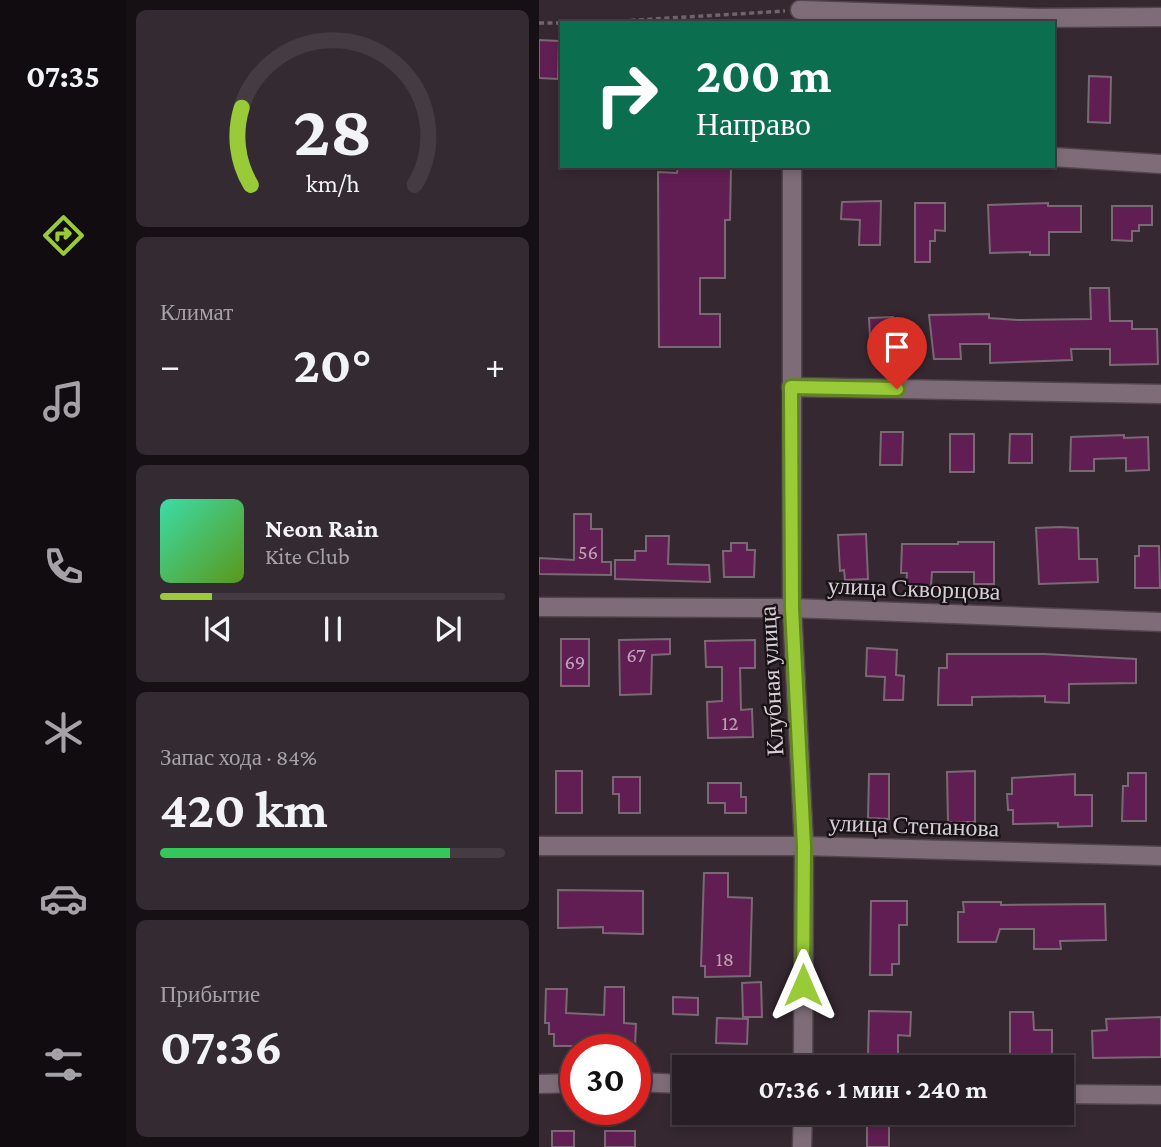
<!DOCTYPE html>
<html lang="ru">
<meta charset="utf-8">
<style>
body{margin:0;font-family:"Crimson Pro",serif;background:#342b32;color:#f1f3f6;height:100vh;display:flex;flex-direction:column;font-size:26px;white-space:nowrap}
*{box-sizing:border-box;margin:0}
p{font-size:23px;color:#a5a2a7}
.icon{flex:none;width:38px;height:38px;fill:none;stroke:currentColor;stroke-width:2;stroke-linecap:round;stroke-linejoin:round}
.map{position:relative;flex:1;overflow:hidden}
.details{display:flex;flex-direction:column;gap:10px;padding:10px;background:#161014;width:413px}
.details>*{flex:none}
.guide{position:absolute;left:21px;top:21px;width:495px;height:147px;border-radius:0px;box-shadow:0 4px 10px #0003,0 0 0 2px #443c42;background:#0b6e4f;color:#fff;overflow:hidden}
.speed{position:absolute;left:21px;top:1034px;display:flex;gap:14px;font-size:35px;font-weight:700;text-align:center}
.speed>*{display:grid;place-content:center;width:91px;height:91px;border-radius:50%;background:#281e25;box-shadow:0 4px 10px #0003,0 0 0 2px #443c42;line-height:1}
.speed .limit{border:10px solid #d22;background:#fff;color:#111}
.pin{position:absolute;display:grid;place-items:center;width:60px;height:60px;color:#fff;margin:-72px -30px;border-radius:50% 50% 50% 0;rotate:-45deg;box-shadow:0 0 7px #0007}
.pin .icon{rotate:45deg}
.me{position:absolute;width:77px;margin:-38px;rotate:0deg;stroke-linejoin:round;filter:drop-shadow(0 0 5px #0008)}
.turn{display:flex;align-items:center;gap:24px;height:147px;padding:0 21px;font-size:32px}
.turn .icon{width:91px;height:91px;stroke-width:2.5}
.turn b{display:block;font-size:49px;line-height:60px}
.big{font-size:52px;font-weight:700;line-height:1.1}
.details .tile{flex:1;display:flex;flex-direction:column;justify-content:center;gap:10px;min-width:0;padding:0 24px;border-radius:10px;background:#342b32}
.details .dial{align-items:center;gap:0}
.dial svg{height:182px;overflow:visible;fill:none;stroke:#443c42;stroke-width:7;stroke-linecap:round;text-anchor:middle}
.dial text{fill:#f1f3f6;stroke:none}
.song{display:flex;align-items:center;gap:21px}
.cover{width:84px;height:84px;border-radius:10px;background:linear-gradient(135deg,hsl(160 70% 55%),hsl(90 70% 35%))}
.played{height:7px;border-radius:4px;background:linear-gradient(90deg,#98cb37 15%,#443c42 15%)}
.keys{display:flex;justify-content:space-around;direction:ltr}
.heat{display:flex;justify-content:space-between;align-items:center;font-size:38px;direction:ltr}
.charge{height:10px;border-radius:5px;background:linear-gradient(90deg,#34c759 84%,#443c42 0)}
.trip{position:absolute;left:133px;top:1055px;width:402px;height:70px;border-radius:0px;background:#281e25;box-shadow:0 4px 10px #0003,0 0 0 2px #443c42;font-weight:700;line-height:70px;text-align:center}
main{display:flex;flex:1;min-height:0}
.tab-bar{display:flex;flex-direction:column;width:126px;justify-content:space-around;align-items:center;background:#100c0f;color:#a5a2a7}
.tab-bar .icon{width:49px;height:49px}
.tab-bar .current{color:#98cb37}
.tab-bar b{font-size:32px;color:#f1f3f6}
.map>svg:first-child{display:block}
.building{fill:#611e52;stroke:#796974;stroke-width:2}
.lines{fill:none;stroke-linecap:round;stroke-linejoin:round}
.minor-casing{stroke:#51454e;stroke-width:21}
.path{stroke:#71646c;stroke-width:3.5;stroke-dasharray:5 3.5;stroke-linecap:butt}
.minor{stroke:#7e6d79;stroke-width:18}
.route-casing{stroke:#638424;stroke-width:18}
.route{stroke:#98cb37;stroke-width:12}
.labels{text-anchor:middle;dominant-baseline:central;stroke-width:5;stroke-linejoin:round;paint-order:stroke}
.number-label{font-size:21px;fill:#baa3b4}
.street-label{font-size:24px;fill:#d8cfd5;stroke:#191317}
</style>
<main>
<nav class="tab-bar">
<b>07:35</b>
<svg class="icon current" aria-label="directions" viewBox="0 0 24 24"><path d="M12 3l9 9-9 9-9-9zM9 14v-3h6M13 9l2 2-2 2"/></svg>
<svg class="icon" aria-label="music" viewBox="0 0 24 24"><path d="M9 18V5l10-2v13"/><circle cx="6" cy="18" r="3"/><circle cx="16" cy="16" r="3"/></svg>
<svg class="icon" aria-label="phone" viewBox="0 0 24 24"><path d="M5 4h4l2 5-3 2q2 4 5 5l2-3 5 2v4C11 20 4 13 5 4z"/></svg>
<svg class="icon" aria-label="climate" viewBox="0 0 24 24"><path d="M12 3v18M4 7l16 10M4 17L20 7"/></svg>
<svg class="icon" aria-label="car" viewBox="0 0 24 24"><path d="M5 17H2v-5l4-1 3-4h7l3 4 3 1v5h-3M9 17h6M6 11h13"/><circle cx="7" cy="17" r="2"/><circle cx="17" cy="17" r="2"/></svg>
<svg class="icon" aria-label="filters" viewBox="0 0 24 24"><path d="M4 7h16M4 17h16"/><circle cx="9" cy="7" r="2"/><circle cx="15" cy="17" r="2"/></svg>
</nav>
<section class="details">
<div class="tile dial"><svg viewBox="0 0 100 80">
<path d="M14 69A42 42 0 1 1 86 69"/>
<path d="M14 69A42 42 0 0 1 10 35" stroke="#98cb37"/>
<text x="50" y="56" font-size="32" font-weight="700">28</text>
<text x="50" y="72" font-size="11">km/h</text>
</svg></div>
<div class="tile"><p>Климат</p>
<div class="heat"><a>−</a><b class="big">20°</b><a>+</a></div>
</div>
<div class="tile">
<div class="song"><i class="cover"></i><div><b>Neon Rain</b><p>Kite Club</p></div></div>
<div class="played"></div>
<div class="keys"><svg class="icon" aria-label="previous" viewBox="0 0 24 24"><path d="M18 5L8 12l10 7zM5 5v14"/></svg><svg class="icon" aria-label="pause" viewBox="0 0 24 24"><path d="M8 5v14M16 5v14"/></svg><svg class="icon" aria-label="next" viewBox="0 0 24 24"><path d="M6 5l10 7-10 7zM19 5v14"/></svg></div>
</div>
<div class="tile"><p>Запас хода · 84%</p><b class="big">420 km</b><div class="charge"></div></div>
<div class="tile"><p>Прибытие</p><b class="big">07:36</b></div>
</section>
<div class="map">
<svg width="622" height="1147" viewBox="0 0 622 1147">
<rect width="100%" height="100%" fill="#362831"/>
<g class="building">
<path d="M0 40 20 41 19 79 0 78Z"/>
<path d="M550 76 572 77 571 123 549 122Z"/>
<path d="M139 166H192L191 220H186V278H161V314H181V347H120L119 172 138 173Z"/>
<path d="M342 201 341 245H320L321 220 302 219 303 202Z"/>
<path d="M376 203H406V231L396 230V241H391V262H376Z"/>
<path d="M509 203V206H542V232H510V255H491V252L451 253 449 205Z"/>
<path d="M573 206H613V225H600V231H593V241L573 240Z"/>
<path d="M551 288H570L571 321H593V329H618L619 364 571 365V349H532L533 360 451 363V344H421L422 359H395L390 315 450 314V318L479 320 552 319Z"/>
<path d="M354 317 355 358 332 359 330 318Z"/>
<path d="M342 432H364L363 465H341Z"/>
<rect x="411" y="434" width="24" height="38"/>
<path d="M471 434H493V463H470Z"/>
<path d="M585 435V438L609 437 610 470 587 471V458L555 459V471H531L532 437Z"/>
<path d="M35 514H52V529H63V562H72V575L0 574V558L35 560Z"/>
<path d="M521 527 539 528 540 559H558L559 582 500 584 497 528Z"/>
<path d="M327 534 329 579 306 580 305 570 301 571 299 535Z"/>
<path d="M107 536H130L129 564 170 565 171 582 76 579V560H96V551H107Z"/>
<path d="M419 542H455V584H435V572H393L392 586 367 585 368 573H362L363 544H419Z"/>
<path d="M192 543H208V550H216L215 577H185L184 551H192Z"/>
<path d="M600 546H620L621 588H596V556H600Z"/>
<rect x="22" y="639" width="28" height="47"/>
<path d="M131 639V654L113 655 112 694 81 695 80 640Z"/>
<path d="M216 640V668H201L202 710 213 709 214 737 169 738 168 702 183 701V667H167L166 641Z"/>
<path d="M328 648 358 650 357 675 365 676 364 700H345L346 677 327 676Z"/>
<path d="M408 654H505L597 659V683L530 684V703L506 702V696L433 697V705H399L400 668H408Z"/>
<rect x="17" y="771" width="26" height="42"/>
<path d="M436 771V822H409L408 772Z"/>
<path d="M589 773H607V821H583L584 786H589Z"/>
<path d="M330 774H350V819L329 818Z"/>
<path d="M536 774V795H553V826L519 827V823L474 824V810H469L468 794H473V778Z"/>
<path d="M74 777H101V813H80V794H74Z"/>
<path d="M169 783H202V797H207V813H186V803H169Z"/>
<path d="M165 873H189V897L213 898 211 976 166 977V966H162Z"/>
<path d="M19 890 104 891V934L64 933V927L19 928Z"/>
<path d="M332 901H368V925H360V964H353V975H331Z"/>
<path d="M424 902H462V905L566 904 567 940 521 941 522 949H495V929H461L457 942H419V912H425Z"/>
<path d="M222 982 223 1017H204L203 983Z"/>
<path d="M66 987H85V1023L97 1024 96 1046H15V1034H10V1023H6L7 989H28L27 1013 65 1015Z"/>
<path d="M134 997 159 998V1015L134 1014Z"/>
<path d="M330 1011 372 1012 371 1036 359 1035V1056L329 1055Z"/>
<path d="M471 1012H494L495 1030H513V1057L471 1059Z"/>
<path d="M622 1017V1057L554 1058 553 1031 568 1030 567 1019Z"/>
<path d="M178 1018 209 1019 208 1044 177 1043Z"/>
<path d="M328 1121 350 1122V1147H328Z"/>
<rect x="13" y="1131" width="22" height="16"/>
<rect x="66" y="1131" width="30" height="16"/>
</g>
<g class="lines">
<defs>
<g id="minor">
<path d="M261 10 498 18 622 17"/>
<path d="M514 157 622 164"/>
<path d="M253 166V608L265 846 264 1068"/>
<path d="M252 387 622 394"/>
<path d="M0 607 253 608 622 622"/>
<path d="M0 846H265L622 856"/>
<path d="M96 1082 145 1084"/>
<path d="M0 1084 37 1083"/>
<path d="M523 1094 622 1095"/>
<path d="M263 1147 264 1113"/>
</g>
</defs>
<use href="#minor" class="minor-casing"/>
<g class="path">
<path d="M0 23H23"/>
<path d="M49 23 246 11"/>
</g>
<use href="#minor" class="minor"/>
</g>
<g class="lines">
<defs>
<path id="route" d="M264 985 265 846 253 608 252 387 358 389"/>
</defs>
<use href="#route" class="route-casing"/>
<use href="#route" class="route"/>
</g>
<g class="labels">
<g class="number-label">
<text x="49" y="552">56</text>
<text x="97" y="655">67</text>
<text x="36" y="662">69</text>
<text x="191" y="723">12</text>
<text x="186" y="959">18</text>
</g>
<g class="street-label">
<text transform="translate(375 588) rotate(2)">улица Скворцова</text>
<text transform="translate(232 681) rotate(-93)">Клубная улица</text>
<text transform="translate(375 825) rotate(2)">улица Степанова</text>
</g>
</g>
</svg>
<div class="speed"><div class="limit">30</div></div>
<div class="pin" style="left:358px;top:389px;background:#d93025"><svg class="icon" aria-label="arrive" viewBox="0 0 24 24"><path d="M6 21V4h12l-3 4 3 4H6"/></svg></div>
<svg class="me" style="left:264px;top:985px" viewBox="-20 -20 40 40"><path d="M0-17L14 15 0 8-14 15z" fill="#98cb37" stroke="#fff" stroke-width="4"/></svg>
<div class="trip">07:36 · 1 мин · 240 m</div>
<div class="guide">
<div class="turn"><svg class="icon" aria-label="right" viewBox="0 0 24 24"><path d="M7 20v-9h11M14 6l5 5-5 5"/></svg><div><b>200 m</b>Направо</div></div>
</div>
</div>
</main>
